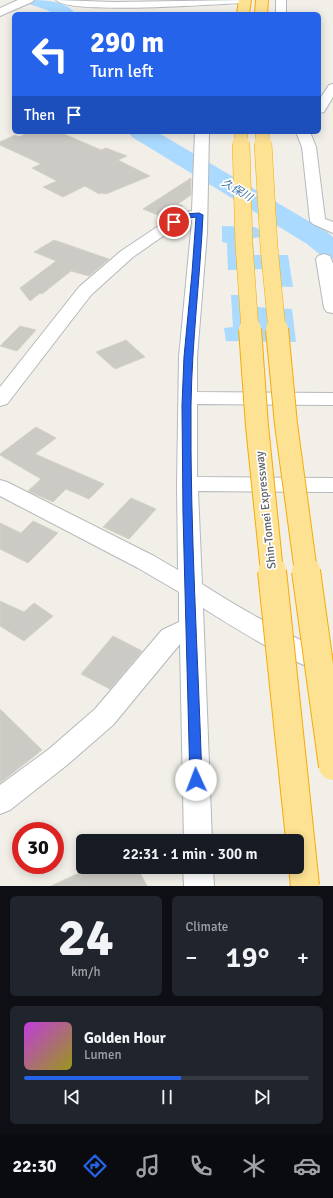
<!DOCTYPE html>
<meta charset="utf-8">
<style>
body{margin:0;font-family:Signika,"Noto Sans JP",sans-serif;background:#20242c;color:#f1f3f6;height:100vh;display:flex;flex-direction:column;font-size:15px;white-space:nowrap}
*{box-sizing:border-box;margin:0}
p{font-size:13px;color:#9ea1a6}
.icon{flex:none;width:22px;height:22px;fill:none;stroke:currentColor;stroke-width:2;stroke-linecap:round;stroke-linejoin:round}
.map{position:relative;height:886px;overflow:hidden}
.drawer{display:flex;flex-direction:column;gap:10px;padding:10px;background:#0d0f14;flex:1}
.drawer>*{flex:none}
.top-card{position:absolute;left:12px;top:12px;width:309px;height:122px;border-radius:6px;box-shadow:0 2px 10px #0003;background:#2563eb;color:#fff;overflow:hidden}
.speed{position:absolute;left:12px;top:822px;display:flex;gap:8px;font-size:20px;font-weight:700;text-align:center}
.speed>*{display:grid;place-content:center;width:52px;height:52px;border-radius:50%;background:#171b24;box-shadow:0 2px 10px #0003;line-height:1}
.speed .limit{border:6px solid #d22;background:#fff;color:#111}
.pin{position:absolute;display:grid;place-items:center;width:34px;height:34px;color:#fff;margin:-17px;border:2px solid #fff;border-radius:50%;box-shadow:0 1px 4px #0007}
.me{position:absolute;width:44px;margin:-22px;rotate:358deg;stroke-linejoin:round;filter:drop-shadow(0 0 3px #0008)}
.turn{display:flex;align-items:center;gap:14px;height:84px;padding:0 12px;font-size:18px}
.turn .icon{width:52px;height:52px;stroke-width:2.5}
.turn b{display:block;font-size:28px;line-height:34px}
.then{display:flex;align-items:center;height:38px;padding:0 12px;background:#0003;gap:8px;font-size:15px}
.big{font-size:30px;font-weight:600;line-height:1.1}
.drawer .card{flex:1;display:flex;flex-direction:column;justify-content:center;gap:6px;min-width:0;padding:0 14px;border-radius:6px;background:#20242c}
.drawer .dial{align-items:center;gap:0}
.dial b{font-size:52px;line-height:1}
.song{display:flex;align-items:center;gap:12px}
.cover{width:48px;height:48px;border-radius:6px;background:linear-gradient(135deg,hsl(290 70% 55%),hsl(60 70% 35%))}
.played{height:4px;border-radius:2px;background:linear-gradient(90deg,#2563eb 55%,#363941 55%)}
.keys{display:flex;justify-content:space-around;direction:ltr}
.heat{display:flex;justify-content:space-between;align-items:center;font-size:22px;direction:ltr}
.drawer .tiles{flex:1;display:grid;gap:10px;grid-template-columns:1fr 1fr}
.card:last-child{grid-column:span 2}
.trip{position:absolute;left:76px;top:834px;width:228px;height:40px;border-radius:6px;background:#171b24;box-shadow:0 2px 10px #0003;font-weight:600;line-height:40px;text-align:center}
.tab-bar{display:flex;height:64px;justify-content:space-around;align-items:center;background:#090b0e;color:#9ea1a6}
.tab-bar .icon{width:28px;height:28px}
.tab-bar .selected{color:#2563eb}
.tab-bar b{font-size:18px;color:#f1f3f6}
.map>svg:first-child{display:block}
.water{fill:#aadaff}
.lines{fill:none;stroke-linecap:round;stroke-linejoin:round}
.river{fill:#aadaff;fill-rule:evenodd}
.building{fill:#cccac5;stroke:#d6d1c6}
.minor-casing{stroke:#b5b8bc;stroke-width:2}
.tertiary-casing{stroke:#b5b8bc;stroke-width:2}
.motorway-casing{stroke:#f9ab00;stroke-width:2}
.minor{fill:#fff;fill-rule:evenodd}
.tertiary{fill:#fff;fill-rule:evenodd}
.motorway{fill:#fde293;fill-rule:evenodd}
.motorway-bridge-far3-casing{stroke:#f9ab00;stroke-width:14;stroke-linecap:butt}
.motorway-bridge-far2-casing{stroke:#f9ab00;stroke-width:18;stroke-linecap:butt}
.motorway-bridge-far1-casing{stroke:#f9ab00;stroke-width:24;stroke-linecap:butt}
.motorway-bridge-casing{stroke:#f9ab00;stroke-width:30;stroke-linecap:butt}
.motorway-bridge-far3{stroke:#fde293;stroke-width:13}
.motorway-bridge-far2{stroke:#fde293;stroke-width:17}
.motorway-bridge-far1{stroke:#fde293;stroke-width:22}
.motorway-bridge{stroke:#fde293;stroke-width:28}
.route{fill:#2563eb;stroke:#184099}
.labels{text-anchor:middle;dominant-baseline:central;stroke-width:3.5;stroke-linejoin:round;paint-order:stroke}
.far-water-label{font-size:11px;font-style:italic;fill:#4174aa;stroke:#fff}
.street-label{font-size:12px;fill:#5f6368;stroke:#fff}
</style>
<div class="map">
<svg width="333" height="886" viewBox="0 0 333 886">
<rect width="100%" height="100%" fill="#f1efe8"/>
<g class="water">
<path d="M222 226 255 227 262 231V237L253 238 254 255H288L293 287 266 286 264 269 228 270 227 243 222 242Z"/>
<path d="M231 295H253L255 307 292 309 296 342 226 341 224 328 233 327Z"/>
</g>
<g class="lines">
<g class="river">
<path d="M26 0C44 0 65 0 76 14H54L47 10 29 4Z"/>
<path d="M128 132H157L327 232 333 237V259L323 257 307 244 132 137Z"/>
</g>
</g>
<g class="building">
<path d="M29 132H59L101 150 106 148 127 156 118 160 150 176 106 194 102 193 99 194 85 186 63 197 43 187 57 181 32 168 41 164 0 145V142L15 135 19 137Z"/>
<path d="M191 178V195L178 204 183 206 165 218 143 209Z"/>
<path d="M54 240 109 259 89 276 71 271 42 294 40 293 30 301 20 288 56 261 34 252Z"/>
<path d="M20 326 36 330 17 351 0 346Z"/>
<path d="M126 340 145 357 115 369 96 352Z"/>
<path d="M36 427 56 438 35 454 104 484 89 499 66 489 53 502 28 491 41 479 0 455V454Z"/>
<path d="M131 498 156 509 129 539 103 527Z"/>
<path d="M33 521 58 533 28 563 0 549V523L21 533Z"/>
<path d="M0 601 24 612 34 603 53 616 24 641 0 626Z"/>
<path d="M113 636 142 651 110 689 81 674Z"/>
<path d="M0 709 42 750 0 783Z"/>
<path d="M92 867H137L147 886H51Z"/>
</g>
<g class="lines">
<defs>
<g id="minor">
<path d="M56 0 114 2 247 0 242 3C216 4 68 15 56 0Z"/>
<rect x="276" y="0" width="10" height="14"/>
<path d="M333 84V97L324 112 319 113V100L329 85Z"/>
<path d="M195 132H209L207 233 197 357V392L333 393V405L197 404V477L333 478V492L198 491 202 584C244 611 287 635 333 655V672C315 679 222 620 203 608L212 841H184L180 644 113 725 67 765 10 810 0 814V785L49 749 95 709 162 630 179 622V592L138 568 0 496V480L7 482 154 556 178 570 177 484 179 357 192 220 179 225 133 257 91 295 7 404 0 406V387L79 287 121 251 169 219 182 213 192 211Z"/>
<path d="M296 132H310L316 147 325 219 333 222V233L313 224 310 221 302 147Z"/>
<path d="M324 254 330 256 333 264V313L327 312 324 308 316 259 318 256Z"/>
<path d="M183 867H213L214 886H184Z"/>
</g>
<path id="tertiary" d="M18 0H34L32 2 0 16V8Z"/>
<g id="motorway">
<path d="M239 0H251L249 14H237Z"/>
<path d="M256 0H268L267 14H255Z"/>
</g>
</defs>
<use href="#minor" class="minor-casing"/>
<use href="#tertiary" class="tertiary-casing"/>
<use href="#motorway" class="motorway-casing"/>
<use href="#minor" class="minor"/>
<use href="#tertiary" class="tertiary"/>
<use href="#motorway" class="motorway"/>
<defs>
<g id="motorway-bridge-far3">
<path d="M241 132V144"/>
<path d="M262 132 263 144"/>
</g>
<g id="motorway-bridge-far2">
<path d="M241 143 244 245 250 330"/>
<path d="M263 143 269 247 277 330"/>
</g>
<g id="motorway-bridge-far1">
<path d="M250 329 257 426 272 572"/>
<path d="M277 329 286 424 306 572"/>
</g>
<g id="motorway-bridge">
<path d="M272 571 305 886"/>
<path d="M306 571 333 766"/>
</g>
</defs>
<use href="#motorway-bridge-far3" class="motorway-bridge-far3-casing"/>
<use href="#motorway-bridge-far2" class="motorway-bridge-far2-casing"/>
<use href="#motorway-bridge-far1" class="motorway-bridge-far1-casing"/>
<use href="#motorway-bridge" class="motorway-bridge-casing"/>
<use href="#motorway-bridge-far3" class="motorway-bridge-far3"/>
<use href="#motorway-bridge-far2" class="motorway-bridge-far2"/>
<use href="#motorway-bridge-far1" class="motorway-bridge-far1"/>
<use href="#motorway-bridge" class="motorway-bridge"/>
</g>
<path class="route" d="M199 213 203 215C200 278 192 341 191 405 190 530 198 655 202 780L200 784 196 786 191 784 190 780 183 514 182 405 184 357 192 273 196 217 189 218 174 224 170 222 185 214Z"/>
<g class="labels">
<g class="far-water-label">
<text transform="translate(237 190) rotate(31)">久保川</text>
</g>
<g class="street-label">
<text transform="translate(266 510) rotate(-96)">Shin-Tomei Expressway</text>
</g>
</g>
</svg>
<div class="speed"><div class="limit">30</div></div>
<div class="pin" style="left:174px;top:222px;background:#d93025"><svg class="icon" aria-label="arrive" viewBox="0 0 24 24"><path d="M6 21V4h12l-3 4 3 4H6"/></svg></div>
<svg class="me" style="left:196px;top:780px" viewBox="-20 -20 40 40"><circle r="19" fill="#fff"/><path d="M0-13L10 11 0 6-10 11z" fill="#2563eb"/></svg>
<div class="trip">22:31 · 1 min · 300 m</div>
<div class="top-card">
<div class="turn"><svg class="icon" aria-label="left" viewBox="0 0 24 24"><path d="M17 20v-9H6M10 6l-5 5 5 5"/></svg><div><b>290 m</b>Turn left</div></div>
<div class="then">Then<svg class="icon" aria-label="arrive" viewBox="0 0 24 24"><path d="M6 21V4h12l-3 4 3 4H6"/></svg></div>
</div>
</div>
<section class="drawer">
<div class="tiles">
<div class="card dial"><b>24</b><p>km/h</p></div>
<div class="card"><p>Climate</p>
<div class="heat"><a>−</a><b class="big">19°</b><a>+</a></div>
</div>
<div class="card">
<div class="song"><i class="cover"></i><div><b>Golden Hour</b><p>Lumen</p></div></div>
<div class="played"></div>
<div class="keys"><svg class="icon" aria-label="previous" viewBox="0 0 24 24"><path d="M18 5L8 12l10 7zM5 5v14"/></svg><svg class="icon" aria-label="pause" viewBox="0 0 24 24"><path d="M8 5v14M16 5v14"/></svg><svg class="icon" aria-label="next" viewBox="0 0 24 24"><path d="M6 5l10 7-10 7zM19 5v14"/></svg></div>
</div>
</div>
</section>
<nav class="tab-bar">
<b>22:30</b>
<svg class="icon selected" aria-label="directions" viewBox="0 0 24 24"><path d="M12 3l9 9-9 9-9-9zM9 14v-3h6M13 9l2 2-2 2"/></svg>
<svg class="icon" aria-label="music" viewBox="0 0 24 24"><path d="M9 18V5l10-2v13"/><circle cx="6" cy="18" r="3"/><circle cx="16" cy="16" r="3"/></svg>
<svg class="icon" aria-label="phone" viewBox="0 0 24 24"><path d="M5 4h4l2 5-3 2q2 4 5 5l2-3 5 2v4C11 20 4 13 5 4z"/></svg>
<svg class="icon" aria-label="climate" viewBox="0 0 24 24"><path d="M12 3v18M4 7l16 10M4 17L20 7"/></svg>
<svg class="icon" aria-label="car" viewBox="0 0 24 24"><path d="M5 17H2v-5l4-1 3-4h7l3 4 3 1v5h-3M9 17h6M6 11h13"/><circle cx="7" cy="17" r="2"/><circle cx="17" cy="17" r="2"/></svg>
</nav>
